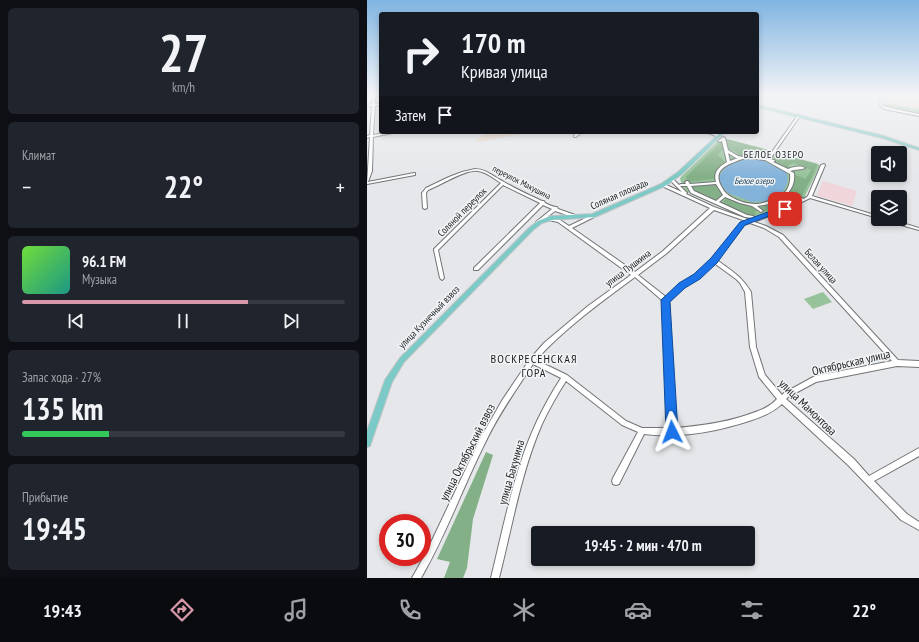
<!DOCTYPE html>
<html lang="ru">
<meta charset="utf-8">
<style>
body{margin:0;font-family:"PT Sans Narrow",sans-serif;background:#20242c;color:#f1f3f6;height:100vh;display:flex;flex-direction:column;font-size:15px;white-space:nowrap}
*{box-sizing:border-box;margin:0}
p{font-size:13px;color:#9ea1a6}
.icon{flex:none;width:22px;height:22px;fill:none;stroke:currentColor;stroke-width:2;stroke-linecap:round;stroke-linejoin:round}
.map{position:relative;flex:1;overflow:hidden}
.drawer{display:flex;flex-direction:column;gap:8px;padding:8px;background:#0d0f14;width:367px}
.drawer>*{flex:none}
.hud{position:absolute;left:12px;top:12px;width:380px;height:122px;border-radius:4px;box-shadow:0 2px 6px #0003;background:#171b24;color:#f1f3f6;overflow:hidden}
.tools{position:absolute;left:504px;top:146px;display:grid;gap:8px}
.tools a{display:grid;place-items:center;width:36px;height:36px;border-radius:4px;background:#171b24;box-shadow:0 2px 6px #0003;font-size:20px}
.speed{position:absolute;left:12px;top:514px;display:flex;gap:8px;font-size:20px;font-weight:700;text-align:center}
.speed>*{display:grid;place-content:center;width:52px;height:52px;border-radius:50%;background:#171b24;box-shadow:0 2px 6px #0003;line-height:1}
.speed .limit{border:6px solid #d22;background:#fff;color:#111}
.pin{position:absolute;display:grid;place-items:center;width:34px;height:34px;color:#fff;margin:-17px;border-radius:8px;box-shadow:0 2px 6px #0006}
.me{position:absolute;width:44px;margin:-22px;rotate:357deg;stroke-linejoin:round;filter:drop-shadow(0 0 3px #0008)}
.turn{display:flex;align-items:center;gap:14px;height:84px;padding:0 16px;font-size:18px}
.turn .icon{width:52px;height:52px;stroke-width:2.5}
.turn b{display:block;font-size:28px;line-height:34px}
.then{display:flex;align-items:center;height:38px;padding:0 16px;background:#0003;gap:8px;font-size:15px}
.big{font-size:30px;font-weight:800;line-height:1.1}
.drawer .widget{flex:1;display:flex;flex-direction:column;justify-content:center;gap:6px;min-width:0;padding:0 14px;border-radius:6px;background:#20242c}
.drawer .dial{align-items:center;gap:0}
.dial b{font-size:52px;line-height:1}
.song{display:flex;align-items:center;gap:12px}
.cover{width:48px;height:48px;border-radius:6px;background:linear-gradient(135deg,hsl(100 70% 55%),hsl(170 70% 35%))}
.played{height:4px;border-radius:2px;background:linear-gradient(90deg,#d798aa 70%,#363941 70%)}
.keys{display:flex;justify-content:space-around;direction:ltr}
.heat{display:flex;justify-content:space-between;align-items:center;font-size:22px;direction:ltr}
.charge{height:6px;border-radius:3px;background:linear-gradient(90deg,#34c759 27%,#363941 0)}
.trip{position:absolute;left:164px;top:526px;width:224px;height:40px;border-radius:4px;background:#171b24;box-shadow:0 2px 6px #0003;font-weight:800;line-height:40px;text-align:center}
.tabs{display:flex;height:64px;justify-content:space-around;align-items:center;background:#090b0e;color:#9ea1a6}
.tabs .icon{width:28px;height:28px}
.tabs .on{color:#d798aa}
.tabs b{font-size:18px;color:#f1f3f6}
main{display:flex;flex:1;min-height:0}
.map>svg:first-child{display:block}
.industrial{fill:#ebdac8}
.medical{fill:#f0d6da}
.green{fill:#97c39a}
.forest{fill:#84b087}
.water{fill:#84b3da}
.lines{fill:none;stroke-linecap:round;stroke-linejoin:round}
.minor-casing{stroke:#727476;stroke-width:2}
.major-casing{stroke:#c4c5c5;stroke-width:2}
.minor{fill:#fff;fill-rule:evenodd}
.major{fill:#7ccac7;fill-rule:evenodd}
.route{fill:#1a73e8;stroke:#114b97}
.labels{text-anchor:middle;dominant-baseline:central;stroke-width:3;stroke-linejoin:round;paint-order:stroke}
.far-water-label{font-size:9px;font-style:italic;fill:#0e334e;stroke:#f2f5f7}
.far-street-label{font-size:9px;fill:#1e1f20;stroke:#f2f5f7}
.far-quarter-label{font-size:10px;letter-spacing:1px;fill:#1e1f20;stroke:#f2f5f7}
.street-label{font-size:10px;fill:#1e1f20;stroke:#f2f5f7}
.quarter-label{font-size:12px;letter-spacing:1px;fill:#1e1f20;stroke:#f2f5f7}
.near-street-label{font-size:12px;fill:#1e1f20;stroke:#f2f5f7}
</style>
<main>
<section class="drawer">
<div class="widget dial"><b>27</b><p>km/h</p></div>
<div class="widget"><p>Климат</p>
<div class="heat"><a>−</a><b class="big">22°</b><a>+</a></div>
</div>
<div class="widget">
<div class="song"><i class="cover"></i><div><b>96.1 FM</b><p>Музыка</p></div></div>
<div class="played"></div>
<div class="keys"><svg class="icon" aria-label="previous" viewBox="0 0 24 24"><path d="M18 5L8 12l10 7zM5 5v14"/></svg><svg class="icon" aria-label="pause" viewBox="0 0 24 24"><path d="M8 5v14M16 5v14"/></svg><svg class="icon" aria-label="next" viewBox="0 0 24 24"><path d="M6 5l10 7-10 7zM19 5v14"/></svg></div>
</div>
<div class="widget"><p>Запас хода · 27%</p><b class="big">135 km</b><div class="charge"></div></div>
<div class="widget"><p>Прибытие</p><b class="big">19:45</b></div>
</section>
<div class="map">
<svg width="552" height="578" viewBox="0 0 552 578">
<rect width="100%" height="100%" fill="#e5e7ea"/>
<g class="industrial">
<path d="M514 95H542L549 99 552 104V109L519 103Z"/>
<path d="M120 132H161L109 143V141Z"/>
</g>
<path class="medical" d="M456 181 490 191 485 206 451 196 450 194Z"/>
<g class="green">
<path d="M517 103 552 109V115L516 107Z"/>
<path d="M354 138 453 165 438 196H440C429 205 389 221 376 217L320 192 315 186 313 178Z"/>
<path d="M456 292 465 302 446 309 437 299Z"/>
</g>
<g class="forest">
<path d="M360 139 405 151 401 159 391 155 372 156C369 149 361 149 355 150L351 155 359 163 350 170 347 179 321 182 319 177 354 142H358Z"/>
<path d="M411 153 451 164 434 198 385 216 353 204 360 198 388 208 390 210 388 213 389 214 395 212 391 209 394 206 421 195 428 175 439 179 444 170 427 163 421 165 424 168 421 169 406 161V159Z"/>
<path d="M349 184 356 196 348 202 327 192 324 186Z"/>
<path d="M119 452 126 455 106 519 100 568 96 578H77L83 562 70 559Z"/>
</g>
<path class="water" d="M379 159 395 160 419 172C423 180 419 188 414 194L399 201 385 202 361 193 357 189 352 179C355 165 368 163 379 159Z"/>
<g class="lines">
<defs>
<g id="minor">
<path d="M6 95H8V104L14 103V105L8 106 6 135 23 132H30L6 137 5 171 1 182 47 173H48V175L0 184 3 137 0 138V136L3 135 5 106 0 107V105L5 104Z"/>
<path d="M450 95H456L461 96C459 97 452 97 450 95Z"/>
<path d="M514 98 515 99 516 102 515 105 519 107 552 114V116L517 109 513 105 514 102 513 99Z"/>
<path d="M431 115 433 116 403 159 407 160 408 161 406 162 421 169C426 167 433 165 438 168 435 170 428 169 423 171L427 173C428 181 426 187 421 193L437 199 441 196 454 165 457 164 458 165 445 196 511 216V218L443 198 419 210 387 222 399 226 416 235 531 360 552 361V367L530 366 449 382 421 397 419 399 487 459 502 476 552 448V456L507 481 540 514 552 522V530L534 520 481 465 415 404C405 413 394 417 382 421 357 429 331 435 305 435 296 436 286 435 277 434L252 484 249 485 246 484 245 481 246 478 271 432 255 425 199 381C190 395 182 409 175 424 154 472 145 527 132 578H124C137 525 147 470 170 421 177 406 185 392 194 378L166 364C149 390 131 415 118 443 96 487 79 535 54 578H45L59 553 114 437 136 399 163 359 177 343 221 306 264 275 191 222 181 220V218L193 220 202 226 225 215H227V217L205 228 268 272 296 251 343 208 295 186V184H297L315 192 304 181V179H306L312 185 314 184H319L318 182 320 181H321L323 184 349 182C346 172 352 167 360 162L355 141 353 142 351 141 356 137 358 138 361 150 371 156 376 157 386 156 400 159ZM361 153 369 158H371L363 161ZM382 158 398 160 423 174C424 185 420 194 409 198 402 201 396 204 388 204 379 204 367 200 360 194 357 192 356 189 354 186 348 174 353 168 365 163 370 161 376 158 382 158ZM349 184 356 195 349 201 327 191 324 186ZM313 186H320L324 193 378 217 385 218 387 217 386 216 380 215 352 202 358 197 373 203 385 206 394 212 396 211 390 206C400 205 412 202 420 195L434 200 417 208 383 220 347 207 319 194 320 193ZM347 210 379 221 375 223 345 259 328 275 313 285 299 297 271 275 300 253ZM383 223 397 228 412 237 525 361 448 376 417 393 415 395 398 375 389 347 384 292C375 276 363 270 350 260L377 225ZM347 263 369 279 373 283 378 292 383 347 392 377 410 399C402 408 391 411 380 415 356 423 333 426 308 428L302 301 317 287 332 277ZM268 277 296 301 301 428H275L259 421 200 375 169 360C197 329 234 302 268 277Z"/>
<path d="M211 132H215L209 137H207V135Z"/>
<path d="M339 132H344L354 136 351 137Z"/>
<path d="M108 169C119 169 127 177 137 182 149 189 162 195 175 201H177L178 203C182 205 186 207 190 207L191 209 211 216 212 217 210 218H209L188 211 171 224H169V222L185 209 176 205 111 270H107V268L173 203 136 185 71 250 77 278 75 280 73 278 67 250V249L134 183C127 179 120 172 111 171 99 169 74 185 61 190L59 193 60 208 58 209 56 208 55 193 59 188 82 177 95 172Z"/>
<path d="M515 219H522L552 228V230L516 220Z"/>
</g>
<g id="major">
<path d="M391 95H395L390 99V96Z"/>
<path d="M390 105 517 136 552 148V150L515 138 390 107Z"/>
<path d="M354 132H358L315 174 298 186 228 217 185 220 175 223 166 230 37 362 25 382 4 443 3 446 0 447V431L18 380 33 358 162 228 171 221 184 216 225 214 294 184 311 172Z"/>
</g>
</defs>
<use href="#minor" class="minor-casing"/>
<use href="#major" class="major-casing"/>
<use href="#minor" class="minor"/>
<use href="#major" class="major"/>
</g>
<linearGradient id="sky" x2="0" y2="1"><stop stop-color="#80b4e2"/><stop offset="0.54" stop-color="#f3f4f6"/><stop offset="1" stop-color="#f3f4f6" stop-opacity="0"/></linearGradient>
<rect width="552" height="176" fill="url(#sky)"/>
<path class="route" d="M415 207H420L421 209 378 225 350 263 333 279 318 288 303 302 311 432 310 436 305 438 301 436 299 432 294 300 312 283 327 274 344 258 373 222Z"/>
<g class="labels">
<g class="far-water-label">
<text x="387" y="180">Белое озеро</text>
</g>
<g class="far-street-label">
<text transform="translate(155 182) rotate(27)">переулок Макушина</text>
</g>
<g class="far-quarter-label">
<text x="407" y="154">БЕЛОЕ ОЗЕРО</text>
</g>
<g class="street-label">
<text transform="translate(252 194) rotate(-24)">Соляная площадь</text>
<text transform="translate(95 212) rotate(-45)">Соляной переулок</text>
<text transform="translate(454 266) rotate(48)">Белая улица</text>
<text transform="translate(261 268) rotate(-37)">улица Пушкина</text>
<text transform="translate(62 317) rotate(-46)">улица Кузнечный взвоз</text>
</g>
<g class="quarter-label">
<text x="167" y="358">ВОСКРЕСЕНСКАЯ<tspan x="167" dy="14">ГОРА</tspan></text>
</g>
<g class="near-street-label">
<text transform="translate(484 362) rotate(-13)">Октябрьская улица</text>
<text transform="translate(441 407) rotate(44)">улица Мамонтова</text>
<text transform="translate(100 452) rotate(-63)">улица Октябрьский взвоз</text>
<text transform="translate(144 472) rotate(-74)">улица Бакунина</text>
</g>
</g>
</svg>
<div class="tools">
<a><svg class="icon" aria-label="sound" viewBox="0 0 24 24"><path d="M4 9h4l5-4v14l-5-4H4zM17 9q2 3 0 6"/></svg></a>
<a><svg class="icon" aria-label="layers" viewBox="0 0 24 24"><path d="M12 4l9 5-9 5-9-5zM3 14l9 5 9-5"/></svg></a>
</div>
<div class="speed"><div class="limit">30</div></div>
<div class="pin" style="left:418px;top:209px;background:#d93025"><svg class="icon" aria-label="arrive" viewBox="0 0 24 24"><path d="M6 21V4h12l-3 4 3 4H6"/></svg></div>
<svg class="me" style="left:305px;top:432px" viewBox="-20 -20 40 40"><path d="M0-17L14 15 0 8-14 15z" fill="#1a73e8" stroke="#fff" stroke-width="4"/></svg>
<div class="trip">19:45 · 2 мин · 470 m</div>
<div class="hud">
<div class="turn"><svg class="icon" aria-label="right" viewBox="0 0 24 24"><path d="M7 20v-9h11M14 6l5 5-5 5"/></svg><div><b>170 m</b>Кривая улица</div></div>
<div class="then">Затем<svg class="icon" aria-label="arrive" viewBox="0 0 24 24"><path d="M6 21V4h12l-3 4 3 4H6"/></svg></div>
</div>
</div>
</main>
<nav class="tabs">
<b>19:43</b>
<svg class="icon on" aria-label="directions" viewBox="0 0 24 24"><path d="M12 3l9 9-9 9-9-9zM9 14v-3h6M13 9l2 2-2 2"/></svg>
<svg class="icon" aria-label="music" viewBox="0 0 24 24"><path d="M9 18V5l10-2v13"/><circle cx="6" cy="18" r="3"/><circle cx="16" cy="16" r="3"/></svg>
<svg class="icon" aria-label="phone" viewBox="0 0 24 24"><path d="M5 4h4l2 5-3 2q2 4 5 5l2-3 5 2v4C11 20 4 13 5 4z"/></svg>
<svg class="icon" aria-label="climate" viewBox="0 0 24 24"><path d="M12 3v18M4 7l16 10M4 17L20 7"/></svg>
<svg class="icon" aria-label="car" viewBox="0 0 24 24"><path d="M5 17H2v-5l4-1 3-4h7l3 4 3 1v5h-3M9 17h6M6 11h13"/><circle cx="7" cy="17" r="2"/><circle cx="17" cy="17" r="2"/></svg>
<svg class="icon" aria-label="filters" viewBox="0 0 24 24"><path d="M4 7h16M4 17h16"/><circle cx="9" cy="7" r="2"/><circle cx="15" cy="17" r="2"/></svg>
<b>22°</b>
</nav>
